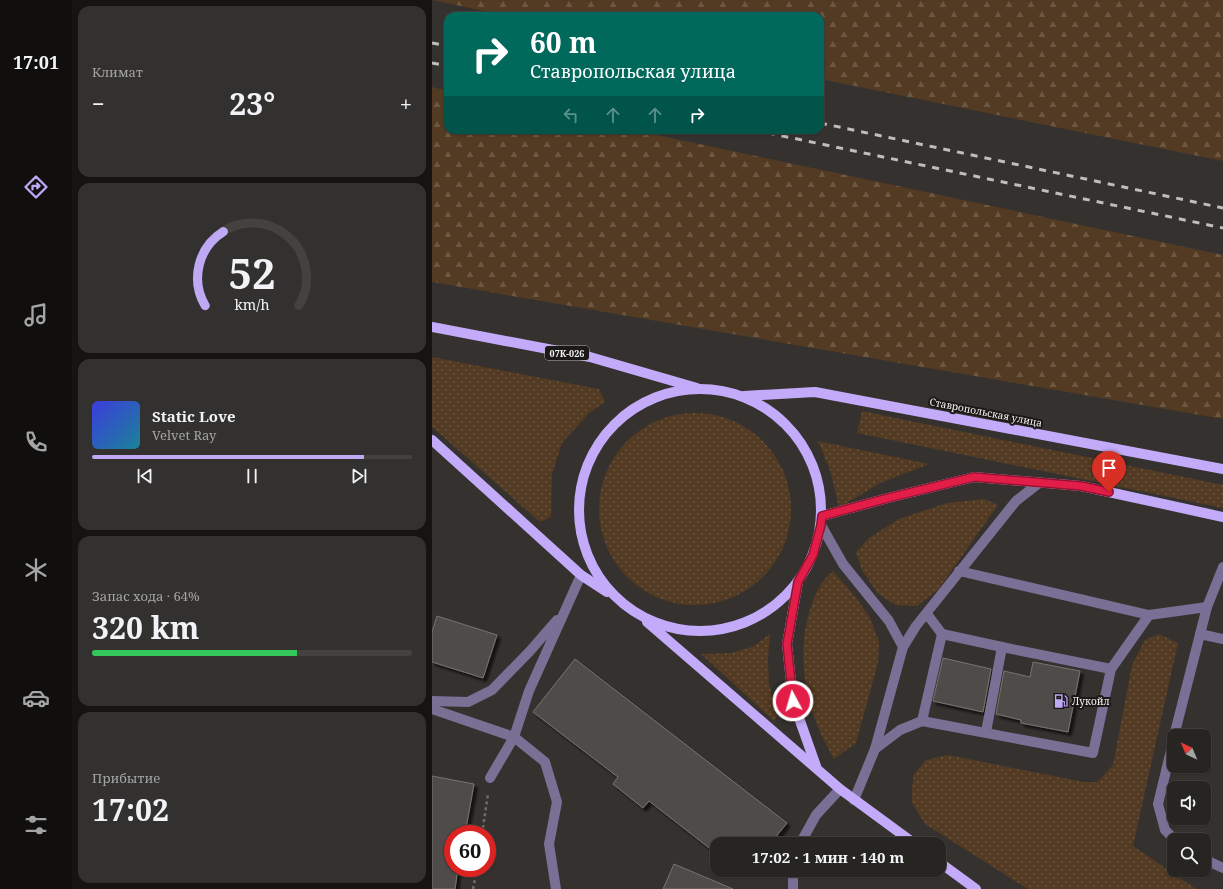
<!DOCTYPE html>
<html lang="ru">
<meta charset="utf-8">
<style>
body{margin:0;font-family:"Noto Serif",serif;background:#33312f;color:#f1f3f6;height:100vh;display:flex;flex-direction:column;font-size:15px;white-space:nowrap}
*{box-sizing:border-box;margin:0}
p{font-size:13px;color:#a4a5a5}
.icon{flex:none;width:22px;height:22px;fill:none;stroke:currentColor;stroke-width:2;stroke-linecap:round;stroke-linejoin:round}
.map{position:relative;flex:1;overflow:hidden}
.side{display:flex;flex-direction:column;gap:6px;padding:6px;background:#151413;width:360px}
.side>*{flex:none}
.top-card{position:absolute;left:12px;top:12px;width:380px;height:122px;border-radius:12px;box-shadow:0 1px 3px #0004,0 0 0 1px #434240;background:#00695c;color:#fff;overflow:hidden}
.needle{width:26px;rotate:316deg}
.fabs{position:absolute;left:735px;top:729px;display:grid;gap:8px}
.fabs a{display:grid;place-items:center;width:44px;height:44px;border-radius:8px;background:#272522;box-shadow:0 1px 3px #0004,0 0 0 1px #434240;font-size:20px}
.speed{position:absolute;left:12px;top:825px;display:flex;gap:8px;font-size:20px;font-weight:700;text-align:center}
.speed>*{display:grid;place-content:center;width:52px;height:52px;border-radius:50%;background:#272522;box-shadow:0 1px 3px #0004,0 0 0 1px #434240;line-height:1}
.speed .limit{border:6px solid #d22;background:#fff;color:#111}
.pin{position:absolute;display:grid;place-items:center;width:34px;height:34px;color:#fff;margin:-41px -17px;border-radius:50% 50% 50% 0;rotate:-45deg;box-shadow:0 0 4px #0007}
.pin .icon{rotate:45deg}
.me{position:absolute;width:44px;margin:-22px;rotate:354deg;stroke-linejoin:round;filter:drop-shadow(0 0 3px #0008)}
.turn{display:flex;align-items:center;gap:14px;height:84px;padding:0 20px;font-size:18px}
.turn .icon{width:52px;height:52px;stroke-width:2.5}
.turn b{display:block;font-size:28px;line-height:34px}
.lanes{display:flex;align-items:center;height:38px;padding:0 20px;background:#0003;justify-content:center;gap:20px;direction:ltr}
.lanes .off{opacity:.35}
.big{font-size:30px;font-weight:700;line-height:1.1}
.side .tile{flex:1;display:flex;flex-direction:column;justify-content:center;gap:6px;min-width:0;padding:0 14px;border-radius:12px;background:#33312f}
.side .dial{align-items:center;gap:0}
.dial svg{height:104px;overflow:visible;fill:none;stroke:#434240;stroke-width:7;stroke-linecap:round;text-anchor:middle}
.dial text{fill:#f1f3f6;stroke:none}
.song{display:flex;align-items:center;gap:12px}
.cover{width:48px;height:48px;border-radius:6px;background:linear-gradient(135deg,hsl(240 70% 55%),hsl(190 70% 35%))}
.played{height:4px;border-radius:2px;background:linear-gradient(90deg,#bfa8f4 85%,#434240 85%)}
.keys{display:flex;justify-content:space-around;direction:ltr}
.heat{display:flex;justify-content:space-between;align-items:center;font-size:22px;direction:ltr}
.charge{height:6px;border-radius:3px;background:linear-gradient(90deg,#34c759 64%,#434240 0)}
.trip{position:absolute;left:278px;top:837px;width:236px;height:40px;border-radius:12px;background:#272522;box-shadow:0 1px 3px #0004,0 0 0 1px #434240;font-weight:700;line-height:40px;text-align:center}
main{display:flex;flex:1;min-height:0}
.menu{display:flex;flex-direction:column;width:72px;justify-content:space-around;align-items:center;background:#100f0e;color:#a4a5a5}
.menu .icon{width:28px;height:28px}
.menu .selected{color:#bfa8f4}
.menu b{font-size:18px;color:#f1f3f6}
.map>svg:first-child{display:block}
.grass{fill:url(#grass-dots)}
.forest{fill:url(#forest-firs)}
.building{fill:#504c49;stroke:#777370;filter:url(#shadow)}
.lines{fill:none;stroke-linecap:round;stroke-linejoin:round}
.path{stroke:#6f6c69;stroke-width:2.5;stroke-dasharray:3 3;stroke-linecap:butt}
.minor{stroke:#7a6f95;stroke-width:10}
.major{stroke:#c3abf9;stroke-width:10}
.rail{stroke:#c0bebc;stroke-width:3;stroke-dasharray:7 7;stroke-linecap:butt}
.route-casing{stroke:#92132f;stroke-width:10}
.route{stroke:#e11d48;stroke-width:7}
.labels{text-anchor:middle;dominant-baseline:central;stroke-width:4;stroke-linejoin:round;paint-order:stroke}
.shield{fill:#1b1918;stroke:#b4b2b0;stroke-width:1}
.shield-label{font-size:9px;font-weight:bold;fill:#f5f3f1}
.street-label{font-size:10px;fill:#f5f3f1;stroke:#1b1918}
.poi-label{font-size:10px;fill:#f5f3f1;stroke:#1b1918;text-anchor:start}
</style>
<main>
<nav class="menu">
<b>17:01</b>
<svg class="icon selected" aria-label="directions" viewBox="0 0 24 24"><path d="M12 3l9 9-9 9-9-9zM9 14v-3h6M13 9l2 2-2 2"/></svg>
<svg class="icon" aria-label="music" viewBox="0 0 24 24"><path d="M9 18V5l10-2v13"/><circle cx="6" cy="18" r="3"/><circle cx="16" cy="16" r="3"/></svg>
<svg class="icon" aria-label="phone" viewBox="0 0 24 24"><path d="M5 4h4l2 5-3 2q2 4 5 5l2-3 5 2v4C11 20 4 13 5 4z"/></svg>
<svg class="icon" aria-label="climate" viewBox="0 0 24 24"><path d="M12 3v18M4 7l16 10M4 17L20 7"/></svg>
<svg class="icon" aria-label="car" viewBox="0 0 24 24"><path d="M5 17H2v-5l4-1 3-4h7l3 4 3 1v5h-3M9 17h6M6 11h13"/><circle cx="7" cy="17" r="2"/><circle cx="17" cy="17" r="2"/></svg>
<svg class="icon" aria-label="filters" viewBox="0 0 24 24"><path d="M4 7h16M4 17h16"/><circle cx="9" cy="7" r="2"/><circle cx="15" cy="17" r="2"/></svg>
</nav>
<section class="side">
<div class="tile"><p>Климат</p>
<div class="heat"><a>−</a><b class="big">23°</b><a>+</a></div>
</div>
<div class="tile dial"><svg viewBox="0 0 100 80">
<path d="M14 69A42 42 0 1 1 86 69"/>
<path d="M14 69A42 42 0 0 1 28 12" stroke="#bfa8f4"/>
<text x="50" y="56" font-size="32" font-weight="700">52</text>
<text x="50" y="72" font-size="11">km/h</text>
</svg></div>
<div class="tile">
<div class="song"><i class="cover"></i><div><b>Static Love</b><p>Velvet Ray</p></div></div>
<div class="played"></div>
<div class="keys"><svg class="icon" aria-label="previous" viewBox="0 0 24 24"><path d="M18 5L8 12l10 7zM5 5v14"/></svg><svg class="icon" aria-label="pause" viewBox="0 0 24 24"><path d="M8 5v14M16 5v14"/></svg><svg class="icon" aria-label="next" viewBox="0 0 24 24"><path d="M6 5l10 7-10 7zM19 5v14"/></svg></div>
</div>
<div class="tile"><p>Запас хода · 64%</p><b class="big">320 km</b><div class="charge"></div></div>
<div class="tile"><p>Прибытие</p><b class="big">17:02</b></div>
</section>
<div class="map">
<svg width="791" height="889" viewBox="0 0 791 889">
<defs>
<pattern id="grass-dots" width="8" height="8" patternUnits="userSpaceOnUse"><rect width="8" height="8" fill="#533a22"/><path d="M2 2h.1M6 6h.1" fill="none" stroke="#6c5743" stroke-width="1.8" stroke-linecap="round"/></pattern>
<pattern id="forest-firs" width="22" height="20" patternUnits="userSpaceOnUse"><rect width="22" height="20" fill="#533a22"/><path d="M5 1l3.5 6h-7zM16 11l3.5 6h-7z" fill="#6c5743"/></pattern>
<filter id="shadow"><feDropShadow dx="3.5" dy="3.5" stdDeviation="1" flood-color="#0009"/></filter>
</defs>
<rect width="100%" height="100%" fill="#34312e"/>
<g class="grass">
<path d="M0 357 167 389 173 402 157 413 130 443 120 474 119 517 108 522 0 427Z"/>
<path d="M430 411 791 485V508L425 433Z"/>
<circle cx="263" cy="509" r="96"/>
<path d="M386 441 497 464 448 483 407 508 399 473Z"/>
<path d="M552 499 566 505 506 590 485 606 463 605 445 593 430 570 424 552 437 538 467 519 515 503Z"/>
<path d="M401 571 423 596 438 618 447 641 446 663 424 743 402 759C397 750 392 741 388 732 368 685 363 630 389 584 392 579 397 575 401 571Z"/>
<path d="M338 634 336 660 337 684 346 714 342 721 269 654 300 653 322 646Z"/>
<path d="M727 634 746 643 701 846 764 889H596L493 824 480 803V788L482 774 494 760 516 755 652 782H665L681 765 700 665 713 640Z"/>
</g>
<g class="forest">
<path d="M0 0H791V161L388 79V16H76Z"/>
<path d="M0 87 16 91V130H201L791 255V419L0 282Z"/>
</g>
<g class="building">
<path d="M5 616 65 635 51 678 0 662V632Z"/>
<path d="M511 658 559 669 551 712 501 701Z"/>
<path d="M143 659 355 823 338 844H285V854L217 801 211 808 181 784 186 777 101 712Z"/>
<path d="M601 662 648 671 636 732 589 723V720L564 714 572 671 598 677Z"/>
<path d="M0 776 42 784 33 834H21V868H26L23 889H0Z"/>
<path d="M242 864 301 889H231Z"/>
</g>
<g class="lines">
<g class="path">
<path d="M50 834 56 794"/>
<path d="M41 889 45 868"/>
</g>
<g class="minor">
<path d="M389 525 411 564 457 621 471 647"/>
<path d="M527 571 717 615"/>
<path d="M510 634 570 647 554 732"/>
<path d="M768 634 791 639"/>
<path d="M570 647 679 669"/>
<path d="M0 701 36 702 60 690 98 651 125 620"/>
<path d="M0 709 82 737 113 762 125 802 117 844 124 889"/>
<path d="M490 721 510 634 495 614"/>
<path d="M742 736 775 607 791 567"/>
<path d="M742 738 726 804 733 830 743 840"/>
<path d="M443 749 468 730 490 721 661 753 679 669 717 615 775 607"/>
<path d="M58 778 82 737 97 691 149 575"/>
<path d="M422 800 443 749 471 647 484 626 584 501 607 483"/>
<path d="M368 844 384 815 408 789"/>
<path d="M772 859 791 868"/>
<path d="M361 870V889"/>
</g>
<g class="major">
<path d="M0 327 158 357 265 388"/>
<circle cx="268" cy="510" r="121"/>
<path d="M312 396 383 392 791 469"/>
<path d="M0 440 149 575 175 592"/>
<path d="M390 516 456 498 542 477 649 486 791 517"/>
<path d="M366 582 355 644 361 701 384 766"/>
<path d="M215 622 408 789 483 844"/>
<path d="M507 862 544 889"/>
</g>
<g class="rail">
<path d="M0 43 16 46"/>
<path d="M0 63 16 66"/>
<path d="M388 123 791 208"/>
<path d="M322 130 791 228"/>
</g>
</g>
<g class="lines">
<defs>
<path id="route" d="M361 701 355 644 366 582 381 555 389 525 390 516 456 498 542 477 649 486 677 492"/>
</defs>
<use href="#route" class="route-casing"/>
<use href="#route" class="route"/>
</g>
<defs>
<symbol id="fuel-bare" viewBox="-9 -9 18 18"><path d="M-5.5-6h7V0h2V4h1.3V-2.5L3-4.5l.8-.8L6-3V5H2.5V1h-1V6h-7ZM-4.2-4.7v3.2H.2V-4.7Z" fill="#bfa8f4" stroke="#1b1918" stroke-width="2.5" paint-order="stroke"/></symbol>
</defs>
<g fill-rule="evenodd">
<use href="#fuel-bare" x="619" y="691" width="20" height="20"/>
</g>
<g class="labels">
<rect class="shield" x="113" y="346" width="44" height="14" rx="3"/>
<g class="shield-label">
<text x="135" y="353">07К-026</text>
</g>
<g class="street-label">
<text transform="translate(554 412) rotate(11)">Ставропольская улица</text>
</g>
<g class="poi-label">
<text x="640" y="701">Лукойл</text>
</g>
</g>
</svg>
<div class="fabs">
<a><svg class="needle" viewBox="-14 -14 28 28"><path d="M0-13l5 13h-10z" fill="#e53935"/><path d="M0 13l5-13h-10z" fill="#a4a5a5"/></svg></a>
<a><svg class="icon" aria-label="sound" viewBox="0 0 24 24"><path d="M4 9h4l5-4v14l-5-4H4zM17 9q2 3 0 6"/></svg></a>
<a><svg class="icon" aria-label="search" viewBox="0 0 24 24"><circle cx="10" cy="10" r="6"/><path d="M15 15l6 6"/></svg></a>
</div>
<div class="speed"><div class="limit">60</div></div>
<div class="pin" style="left:677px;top:492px;background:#d93025"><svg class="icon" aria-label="arrive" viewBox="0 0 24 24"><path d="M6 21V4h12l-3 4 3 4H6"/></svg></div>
<svg class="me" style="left:361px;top:701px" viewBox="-20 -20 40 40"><circle r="17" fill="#e11d48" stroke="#fff" stroke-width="3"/><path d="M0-11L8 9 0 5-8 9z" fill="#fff"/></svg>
<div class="trip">17:02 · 1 мин · 140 m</div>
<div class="top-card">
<div class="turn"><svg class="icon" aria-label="right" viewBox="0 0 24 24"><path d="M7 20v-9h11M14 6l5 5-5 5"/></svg><div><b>60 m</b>Ставропольская улица</div></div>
<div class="lanes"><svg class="icon off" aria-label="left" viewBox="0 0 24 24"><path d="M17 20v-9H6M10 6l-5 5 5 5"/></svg><svg class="icon off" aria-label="ahead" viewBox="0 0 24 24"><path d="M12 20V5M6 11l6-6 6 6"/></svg><svg class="icon off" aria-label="ahead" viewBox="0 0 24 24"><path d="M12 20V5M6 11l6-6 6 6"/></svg><svg class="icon" aria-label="right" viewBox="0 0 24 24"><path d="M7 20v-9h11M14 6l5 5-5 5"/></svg></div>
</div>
</div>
</main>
